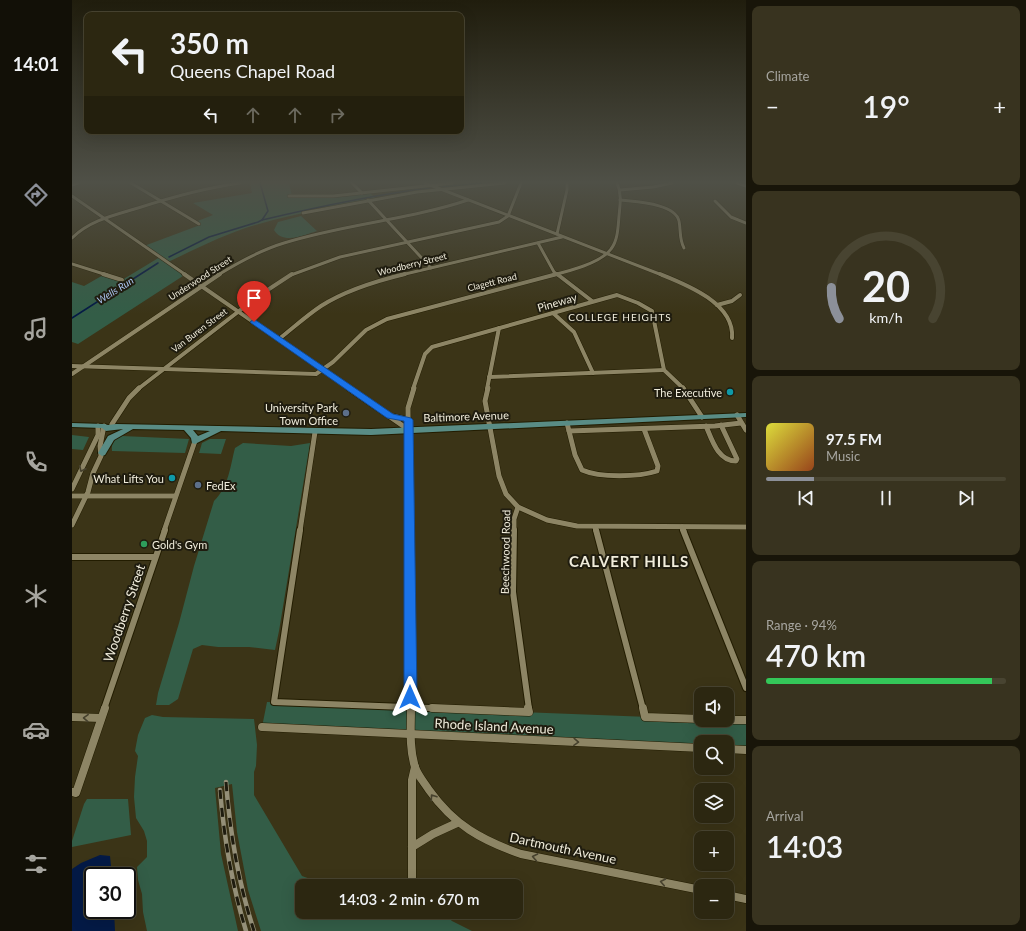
<!DOCTYPE html>
<meta charset="utf-8">
<style>
body{margin:0;font-family:Lato,sans-serif;background:#38331f;color:#f1f3f6;height:100vh;display:flex;flex-direction:column;font-size:15px;white-space:nowrap}
*{box-sizing:border-box;margin:0}
p{font-size:13px;color:#a6a59f}
.icon{flex:none;width:22px;height:22px;fill:none;stroke:currentColor;stroke-width:2;stroke-linecap:round;stroke-linejoin:round}
.map{position:relative;flex:1;overflow:hidden}
.sheet{display:flex;flex-direction:column;gap:6px;padding:6px;background:#181509;width:280px}
.sheet>*{flex:none}
.banner{position:absolute;left:12px;top:12px;width:380px;height:122px;border-radius:8px;box-shadow:0 4px 16px #0002,0 0 0 1px #484431;background:#2c2711;color:#f1f3f6;overflow:hidden}
.controls{position:absolute;left:622px;top:687px;display:grid;gap:8px}
.controls a{display:grid;place-items:center;width:40px;height:40px;border-radius:8px;background:#2c2711;box-shadow:0 4px 16px #0002,0 0 0 1px #484431;font-size:20px}
.speed{position:absolute;left:12px;top:867px;display:flex;gap:8px;font-size:20px;font-weight:700;text-align:center}
.speed>*{display:grid;place-content:center;width:52px;height:52px;border-radius:50%;background:#2c2711;box-shadow:0 4px 16px #0002,0 0 0 1px #484431;line-height:1}
.speed .limit{border:2px solid #111;border-radius:6px;background:#fff;color:#111}
.pin{position:absolute;display:grid;place-items:center;width:34px;height:34px;color:#fff;margin:-41px -17px;border-radius:50% 50% 50% 0;rotate:-45deg;box-shadow:0 0 4px #0007}
.pin .icon{rotate:45deg}
.me{position:absolute;width:44px;margin:-22px;rotate:0deg;stroke-linejoin:round;filter:drop-shadow(0 0 3px #0008)}
.turn{display:flex;align-items:center;gap:14px;height:84px;padding:0 20px;font-size:18px}
.turn .icon{width:52px;height:52px;stroke-width:2.5}
.turn b{display:block;font-size:28px;line-height:34px}
.lanes{display:flex;align-items:center;height:38px;padding:0 20px;background:#0003;justify-content:center;gap:20px;direction:ltr}
.lanes .off{opacity:.35}
.big{font-size:30px;font-weight:600;line-height:1.1}
.sheet .tile{flex:1;display:flex;flex-direction:column;justify-content:center;gap:6px;min-width:0;padding:0 14px;border-radius:8px;background:#38331f}
.sheet .dial{align-items:center;gap:0}
.dial svg{height:104px;overflow:visible;fill:none;stroke:#484431;stroke-width:7;stroke-linecap:round;text-anchor:middle}
.dial text{fill:#f1f3f6;stroke:none}
.song{display:flex;align-items:center;gap:12px}
.cover{width:48px;height:48px;border-radius:6px;background:linear-gradient(135deg,hsl(60 70% 55%),hsl(20 70% 35%))}
.played{height:4px;border-radius:2px;background:linear-gradient(90deg,#8c9099 20%,#484431 20%)}
.keys{display:flex;justify-content:space-around;direction:ltr}
.heat{display:flex;justify-content:space-between;align-items:center;font-size:22px;direction:ltr}
.charge{height:6px;border-radius:3px;background:linear-gradient(90deg,#34c759 94%,#484431 0)}
.trip{position:absolute;left:223px;top:879px;width:228px;height:40px;border-radius:8px;background:#2c2711;box-shadow:0 4px 16px #0002,0 0 0 1px #484431;font-weight:600;line-height:40px;text-align:center}
main{display:flex;flex:1;min-height:0}
.dock{display:flex;flex-direction:column;width:72px;justify-content:space-around;align-items:center;background:#121007;color:#a6a59f}
.dock .icon{width:28px;height:28px}
.dock .current{color:#8c9099}
.dock b{font-size:18px;color:#f1f3f6}
.map>svg:first-child{display:block}
.green{fill:#335d47}
.water{fill:#041a46}
.lines{fill:none;stroke-linecap:round;stroke-linejoin:round}
.stream{stroke:#041a46;stroke-width:1.5}
.minor-far4-casing{stroke:#221c00;stroke-width:4}
.minor-far3-casing{stroke:#221c00;stroke-width:5}
.minor-far2-casing{stroke:#221c00;stroke-width:6}
.minor-far1-casing{stroke:#221c00;stroke-width:8}
.minor-casing{stroke:#221c00;stroke-width:9}
.primary-casing{stroke:#221c00;stroke-width:2}
.minor-far4{stroke:#8d8565;stroke-width:3}
.minor-far3{stroke:#8d8565;stroke-width:4}
.minor-far2{stroke:#8d8565;stroke-width:5}
.minor-far1{stroke:#8d8565;stroke-width:6}
.minor{stroke:#8d8565;stroke-width:8}
.primary{fill:#598c85;fill-rule:evenodd}
.rail-casing{stroke:#948f78;stroke-width:4.5}
.rail{stroke:#1f1c0f;stroke-width:3;stroke-dasharray:9;stroke-linecap:butt}
.oneway{stroke:#46412d}
.route{fill:#1a73e8;stroke:#114b97}
.culture-dot{fill:#0f9aa8;stroke:#1f1c0f;stroke-width:1.5}
.service-dot{fill:#5c6f8a;stroke:#1f1c0f;stroke-width:1.5}
.leisure-dot{fill:#2e9e5b;stroke:#1f1c0f;stroke-width:1.5}
.labels{text-anchor:middle;dominant-baseline:central;stroke-width:4;stroke-linejoin:round;paint-order:stroke}
.far-street-label{font-size:9px;fill:#f0ecdb;stroke:#1f1c0f}
.far-water-label{font-size:10px;font-style:italic;fill:#aec8f5;stroke:#1f1c0f}
.far-neighbourhood-label{font-size:10px;letter-spacing:1px;fill:#f0ecdb;stroke:#1f1c0f}
.street-label{font-size:11px;fill:#f0ecdb;stroke:#1f1c0f}
.poi-label{font-size:11px;fill:#f0ecdb;stroke:#1f1c0f;text-anchor:end}
.near-street-label{font-size:13px;fill:#f0ecdb;stroke:#1f1c0f}
.district-label{font-size:15px;font-weight:bold;letter-spacing:1px;fill:#f0ecdb;stroke:#1f1c0f}
</style>
<main>
<nav class="dock">
<b>14:01</b>
<svg class="icon current" aria-label="directions" viewBox="0 0 24 24"><path d="M12 3l9 9-9 9-9-9zM9 14v-3h6M13 9l2 2-2 2"/></svg>
<svg class="icon" aria-label="music" viewBox="0 0 24 24"><path d="M9 18V5l10-2v13"/><circle cx="6" cy="18" r="3"/><circle cx="16" cy="16" r="3"/></svg>
<svg class="icon" aria-label="phone" viewBox="0 0 24 24"><path d="M5 4h4l2 5-3 2q2 4 5 5l2-3 5 2v4C11 20 4 13 5 4z"/></svg>
<svg class="icon" aria-label="climate" viewBox="0 0 24 24"><path d="M12 3v18M4 7l16 10M4 17L20 7"/></svg>
<svg class="icon" aria-label="car" viewBox="0 0 24 24"><path d="M5 17H2v-5l4-1 3-4h7l3 4 3 1v5h-3M9 17h6M6 11h13"/><circle cx="7" cy="17" r="2"/><circle cx="17" cy="17" r="2"/></svg>
<svg class="icon" aria-label="filters" viewBox="0 0 24 24"><path d="M4 7h16M4 17h16"/><circle cx="9" cy="7" r="2"/><circle cx="15" cy="17" r="2"/></svg>
</nav>
<div class="map">
<svg width="674" height="931" viewBox="0 0 674 931">
<rect width="100%" height="100%" fill="#3b3417"/>
<g class="green">
<path d="M178 183H217L220 196H243L297 192 304 199C265 207 225 213 187 224 155 233 126 248 96 262L114 274 6 344 0 342V282L12 286 33 274 50 280 88 257 72 246 128 225 123 222 141 215 121 203 180 193Z"/>
<path d="M229 216 245 231C232 235 211 245 202 230L206 222Z"/>
<path d="M0 435 17 437 11 450 0 449Z"/>
<path d="M50 436 117 439 113 453 40 451C39 443 42 439 50 436Z"/>
<path d="M138 439H154L149 454 127 453 130 443Z"/>
<path d="M171 443 219 446 238 443 207 631 203 650 177 647H146L130 645 121 649 106 699 97 705H84L86 693 107 623 122 566 142 501C157 486 158 467 163 448Z"/>
<path d="M195 702 629 719V720H674V750L655 749V742H629V748L190 727Z"/>
<path d="M80 715 91 717 182 719 185 745 184 766 182 772V795L230 876 252 884 341 881 342 886H230V912H370L380 921 400 931H189L176 890 165 832 160 784 143 788 149 854 166 931H75L71 912 70 894 66 880 65 867 75 857V841L72 831 64 818 62 797 63 777 66 756 63 751 66 735 73 718Z"/>
<path d="M15 799H56L59 835 0 847V841L12 804Z"/>
</g>
<path class="water" d="M28 855 38 856 40 876H21V910H42L43 931H0V869L9 863Z"/>
<g class="lines">
<g class="stream">
<path d="M370 187 410 183"/>
<path d="M190 220C245 207 301 195 357 188"/>
<path d="M97 257 137 237 186 222 190 220 196 211 188 183"/>
<path d="M0 318 86 263"/>
</g>
<defs>
<g id="minor-far4">
<path d="M59 183 127 224"/>
<path d="M280 183 290 193"/>
<path d="M353 183 590 275"/>
<path d="M665 183 674 186"/>
<path d="M0 185 6 183"/>
<path d="M548 190 581 187 600 183"/>
<path d="M0 196 114 275"/>
<path d="M217 196H261L381 183"/>
<path d="M296 200 359 268"/>
<path d="M548 200C563 202 603 203 607 221 609 230 607 239 612 248"/>
<path d="M643 201 659 217 674 223"/>
<path d="M231 213 345 192 433 183"/>
<path d="M485 234 495 190V183"/>
<path d="M0 238C18 220 43 215 66 208 100 197 133 188 168 183"/>
<path d="M466 243 482 272 486 275"/>
<path d="M0 264 35 275"/>
<path d="M146 275C167 262 189 250 212 243 272 224 336 220 396 200"/>
<path d="M219 275 268 257 427 222 436 216 449 183"/>
<path d="M329 275 490 237"/>
<path d="M481 275C497 271 529 263 539 249 546 240 546 227 547 216 548 205 550 194 545 183"/>
</g>
<g id="minor-far3">
<path d="M31 274 50 280"/>
<path d="M112 274 278 389"/>
<path d="M485 274 520 301"/>
<path d="M588 274C613 284 663 303 660 338"/>
<path d="M645 305 660 301 668 295"/>
<path d="M481 313 502 332 521 373"/>
<path d="M207 339C221 328 234 316 249 306 274 290 304 281 333 274"/>
<path d="M0 366 244 374 261 362 294 330 315 319 485 274"/>
<path d="M0 374 148 274"/>
<path d="M417 377 592 370"/>
<path d="M66 389 188 295 220 274"/>
<path d="M341 389 353 354 360 347 545 295 566 303 580 311 592 370 612 389"/>
<path d="M415 389 427 328"/>
</g>
<g id="minor-far2">
<path d="M276 388 337 430"/>
<path d="M416 388 413 401 427 476 434 494 446 507 442 519V531"/>
<path d="M611 388 630 417"/>
<path d="M665 415 674 430"/>
<path d="M320 416 337 420"/>
<path d="M495 423 503 455 510 470C528 478 567 477 585 471L586 466 572 429"/>
<path d="M40 424 57 398 67 388"/>
<path d="M634 426C640 440 646 461 664 461L665 459 649 425"/>
<path d="M497 431 643 426 669 423"/>
<path d="M0 489 26 435V426"/>
<path d="M0 496H103"/>
<path d="M446 507 475 520 505 526 674 527"/>
<path d="M0 525 16 492 21 473 29 456 28 446 32 426"/>
<path d="M523 527 524 531"/>
<path d="M610 527 612 531"/>
<path d="M92 531 123 441"/>
<path d="M228 531 243 432"/>
<path d="M337 531 336 408 342 388"/>
</g>
<g id="minor-far1">
<path d="M228 530 202 702 385 709"/>
<path d="M337 530 339 709"/>
<path d="M442 530 441 592 457 709"/>
<path d="M524 530 571 709"/>
<path d="M611 530 674 688"/>
<path d="M0 557H83"/>
<path d="M32 709 93 530"/>
</g>
<g id="minor">
<path d="M339 708C339 727 337 748 343 767 346 776 352 782 357 790 382 825 409 840 449 854L629 890"/>
<path d="M360 708 457 712 456 708"/>
<path d="M571 708 573 717 629 719"/>
<path d="M0 717 29 718"/>
<path d="M655 720H674"/>
<path d="M190 727 629 748"/>
<path d="M655 749 674 750"/>
<path d="M0 792 4 793 33 708"/>
<path d="M340 847 361 834 385 823"/>
<path d="M340 882V780L343 767"/>
<path d="M655 895 674 899"/>
</g>
<path id="primary" d="M674 413V417L299 435 149 431 123 444 120 443 119 438 112 430 61 429 42 440 33 455 30 456 26 453 36 436 51 429 34 431 30 428 0 427V423L32 424 36 425 44 424 299 429ZM121 430 138 431 126 436Z"/>
</defs>
<use href="#minor-far4" class="minor-far4-casing"/>
<use href="#minor-far3" class="minor-far3-casing"/>
<use href="#minor-far2" class="minor-far2-casing"/>
<use href="#minor-far1" class="minor-far1-casing"/>
<use href="#minor" class="minor-casing"/>
<use href="#primary" class="primary-casing"/>
<use href="#minor-far4" class="minor-far4"/>
<use href="#minor-far3" class="minor-far3"/>
<use href="#minor-far2" class="minor-far2"/>
<use href="#minor-far1" class="minor-far1"/>
<use href="#minor" class="minor"/>
<use href="#primary" class="primary"/>
<defs>
<g id="rail">
<path d="M154 782C158 833 166 882 182 931"/>
<path d="M148 790C152 838 160 885 174 931"/>
</g>
</defs>
<use href="#rail" class="rail-casing"/>
<use href="#rail" class="rail"/>
</g>
<defs><path id="oneway-chevron" d="M-2-3.5L2.5 0L-2 3.5" fill="none" stroke-width="1.6" stroke-linecap="round" stroke-linejoin="round"/></defs>
<g class="oneway">
<use href="#oneway-chevron" transform="translate(10 469) rotate(116)"/>
<use href="#oneway-chevron" transform="translate(14 718) rotate(-178)"/>
<use href="#oneway-chevron" transform="translate(504 742) rotate(3)"/>
<use href="#oneway-chevron" transform="translate(361 797) rotate(-124)"/>
<use href="#oneway-chevron" transform="translate(463 857) rotate(-169)"/>
<use href="#oneway-chevron" transform="translate(591 882) rotate(-169)"/>
</g>
<linearGradient id="sky" x2="0" y2="1"><stop stop-color="#201d0d"/><stop offset="0.58" stop-color="#4f5047"/><stop offset="1" stop-color="#4f5047" stop-opacity="0"/></linearGradient>
<rect width="674" height="314" fill="url(#sky)"/>
<path class="route" d="M182 319 321 414 339 418 341 420 345 697 343 701 338 703 334 701 332 697V421L315 418 179 323 178 322Z"/>
<g class="culture-dot">
<circle cx="658" cy="392" r="4"/>
<circle cx="100" cy="478" r="4"/>
</g>
<g class="service-dot">
<circle cx="274" cy="413" r="4"/>
<circle cx="126" cy="485" r="4"/>
</g>
<circle class="leisure-dot" cx="72" cy="544" r="4"/>
<g class="labels">
<g class="far-street-label">
<text transform="translate(340 264) rotate(-14)">Woodberry Street</text>
<text transform="translate(128 278) rotate(-33)">Underwood Street</text>
<text transform="translate(420 282) rotate(-14)">Clagett Road</text>
<text transform="translate(127 330) rotate(-37)">Van Buren Street</text>
</g>
<g class="far-water-label">
<text transform="translate(43 290) rotate(-32)">Wells Run</text>
</g>
<g class="far-neighbourhood-label">
<text x="548" y="317">COLLEGE HEIGHTS</text>
</g>
<g class="street-label">
<text transform="translate(485 302) rotate(-16)">Pineway</text>
<text transform="translate(394 416) rotate(-2)">Baltimore Avenue</text>
<text transform="translate(433 552) rotate(-89)">Beechwood Road</text>
</g>
<g class="poi-label">
<text x="650" y="392">The Executive</text>
<text x="266" y="407">University Park<tspan x="266" dy="13">Town Office</tspan></text>
<text x="92" y="478">What Lifts You</text>
<text x="134" y="485" text-anchor="start">FedEx</text>
<text x="80" y="544" text-anchor="start">Gold's Gym</text>
</g>
<g class="near-street-label">
<text transform="translate(52 613) rotate(-71)">Woodberry Street</text>
<text transform="translate(422 726) rotate(3)">Rhode Island Avenue</text>
<text transform="translate(491 848) rotate(12)">Dartmouth Avenue</text>
</g>
<g class="district-label">
<text x="557" y="561">CALVERT HILLS</text>
</g>
</g>
</svg>
<div class="controls">
<a><svg class="icon" aria-label="sound" viewBox="0 0 24 24"><path d="M4 9h4l5-4v14l-5-4H4zM17 9q2 3 0 6"/></svg></a>
<a><svg class="icon" aria-label="search" viewBox="0 0 24 24"><circle cx="10" cy="10" r="6"/><path d="M15 15l6 6"/></svg></a>
<a><svg class="icon" aria-label="layers" viewBox="0 0 24 24"><path d="M12 4l9 5-9 5-9-5zM3 14l9 5 9-5"/></svg></a>
<a>+</a>
<a>−</a>
</div>
<div class="speed"><div class="limit">30</div></div>
<div class="pin" style="left:182px;top:322px;background:#d93025"><svg class="icon" aria-label="arrive" viewBox="0 0 24 24"><path d="M6 21V4h12l-3 4 3 4H6"/></svg></div>
<svg class="me" style="left:338px;top:697px" viewBox="-20 -20 40 40"><path d="M0-17L14 15 0 8-14 15z" fill="#1a73e8" stroke="#fff" stroke-width="4"/></svg>
<div class="trip">14:03 · 2 min · 670 m</div>
<div class="banner">
<div class="turn"><svg class="icon" aria-label="left" viewBox="0 0 24 24"><path d="M17 20v-9H6M10 6l-5 5 5 5"/></svg><div><b>350 m</b>Queens Chapel Road</div></div>
<div class="lanes"><svg class="icon" aria-label="left" viewBox="0 0 24 24"><path d="M17 20v-9H6M10 6l-5 5 5 5"/></svg><svg class="icon off" aria-label="ahead" viewBox="0 0 24 24"><path d="M12 20V5M6 11l6-6 6 6"/></svg><svg class="icon off" aria-label="ahead" viewBox="0 0 24 24"><path d="M12 20V5M6 11l6-6 6 6"/></svg><svg class="icon off" aria-label="right" viewBox="0 0 24 24"><path d="M7 20v-9h11M14 6l5 5-5 5"/></svg></div>
</div>
</div>
<section class="sheet">
<div class="tile"><p>Climate</p>
<div class="heat"><a>−</a><b class="big">19°</b><a>+</a></div>
</div>
<div class="tile dial"><svg viewBox="0 0 100 80">
<path d="M14 69A42 42 0 1 1 86 69"/>
<path d="M14 69A42 42 0 0 1 8 45" stroke="#8c9099"/>
<text x="50" y="56" font-size="32" font-weight="700">20</text>
<text x="50" y="72" font-size="11">km/h</text>
</svg></div>
<div class="tile">
<div class="song"><i class="cover"></i><div><b>97.5 FM</b><p>Music</p></div></div>
<div class="played"></div>
<div class="keys"><svg class="icon" aria-label="previous" viewBox="0 0 24 24"><path d="M18 5L8 12l10 7zM5 5v14"/></svg><svg class="icon" aria-label="pause" viewBox="0 0 24 24"><path d="M8 5v14M16 5v14"/></svg><svg class="icon" aria-label="next" viewBox="0 0 24 24"><path d="M6 5l10 7-10 7zM19 5v14"/></svg></div>
</div>
<div class="tile"><p>Range · 94%</p><b class="big">470 km</b><div class="charge"></div></div>
<div class="tile"><p>Arrival</p><b class="big">14:03</b></div>
</section>
</main>
